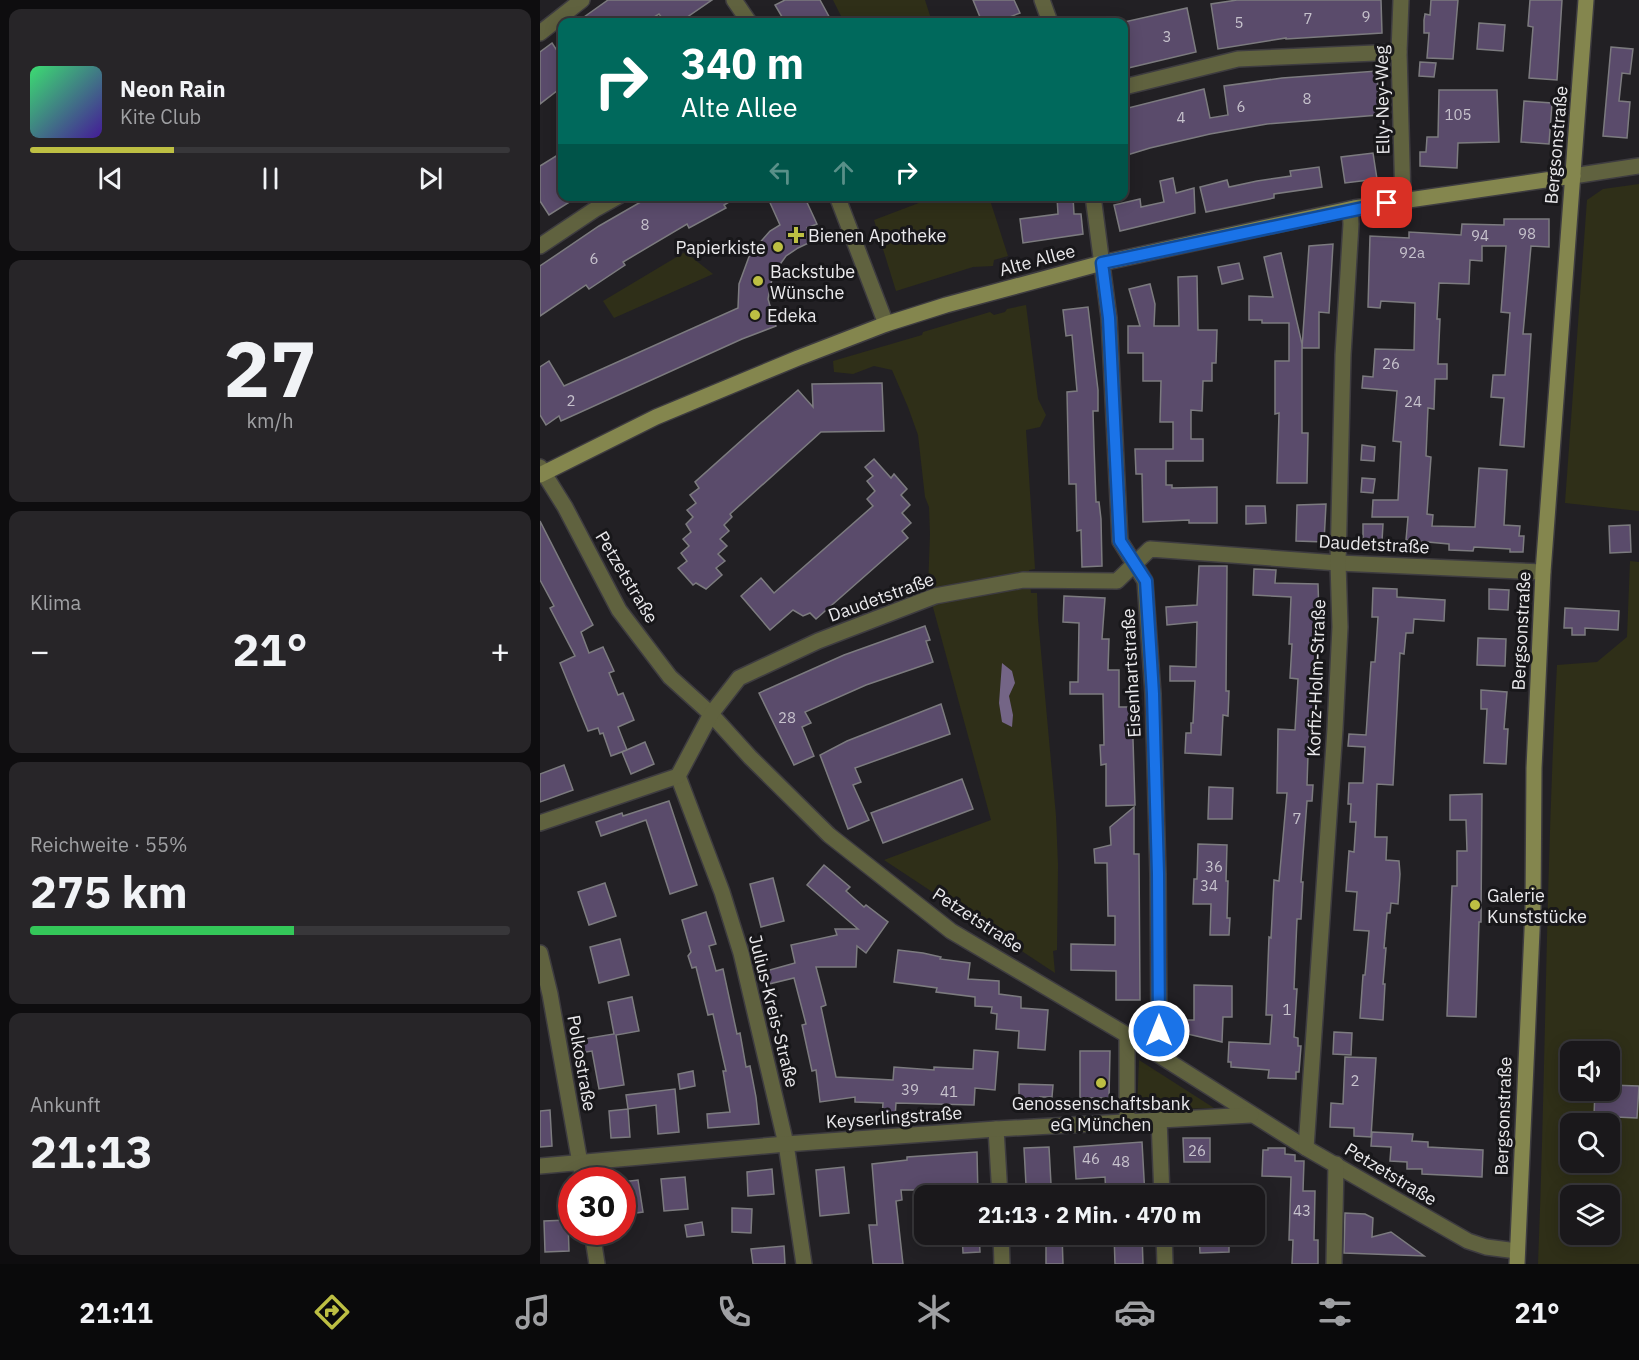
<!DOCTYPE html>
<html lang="de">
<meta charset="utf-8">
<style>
body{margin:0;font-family:"IBM Plex Sans",sans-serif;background:#272528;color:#f1f3f6;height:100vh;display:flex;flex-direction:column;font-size:22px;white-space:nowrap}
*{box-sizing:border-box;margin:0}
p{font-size:20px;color:#9fa0a3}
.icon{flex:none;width:33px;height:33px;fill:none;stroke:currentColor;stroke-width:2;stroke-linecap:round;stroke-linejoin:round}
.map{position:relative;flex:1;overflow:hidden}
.drawer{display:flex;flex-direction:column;gap:9px;padding:9px;background:#0e0d0f;width:540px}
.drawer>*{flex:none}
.guide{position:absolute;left:18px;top:18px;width:570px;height:183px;border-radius:12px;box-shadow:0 3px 15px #0003,0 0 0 2px #38373a;background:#00695c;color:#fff;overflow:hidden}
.fabs{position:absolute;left:1020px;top:1041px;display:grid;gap:12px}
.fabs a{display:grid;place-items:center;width:60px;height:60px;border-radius:12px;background:#1a181b;box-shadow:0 3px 15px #0003,0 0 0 2px #38373a;font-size:30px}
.speed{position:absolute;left:18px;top:1167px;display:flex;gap:12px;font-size:30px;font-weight:700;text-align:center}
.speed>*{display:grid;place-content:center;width:78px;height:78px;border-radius:50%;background:#1a181b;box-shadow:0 3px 15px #0003,0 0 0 2px #38373a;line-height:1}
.speed .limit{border:9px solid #d22;background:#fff;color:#111}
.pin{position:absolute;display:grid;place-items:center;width:51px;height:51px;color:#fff;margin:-26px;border-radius:12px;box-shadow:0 3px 9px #0006}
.me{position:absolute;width:66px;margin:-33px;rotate:0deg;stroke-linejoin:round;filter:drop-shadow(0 0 4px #0008)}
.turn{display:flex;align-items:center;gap:21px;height:126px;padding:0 24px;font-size:27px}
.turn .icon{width:78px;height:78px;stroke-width:2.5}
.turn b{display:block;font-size:42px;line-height:51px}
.lanes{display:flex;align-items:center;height:57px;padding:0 24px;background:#0003;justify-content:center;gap:30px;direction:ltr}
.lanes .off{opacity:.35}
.big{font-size:45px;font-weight:700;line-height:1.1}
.drawer .tile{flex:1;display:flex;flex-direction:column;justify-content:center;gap:9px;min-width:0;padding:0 21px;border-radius:12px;background:#272528}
.drawer .dial{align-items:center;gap:0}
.dial b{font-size:78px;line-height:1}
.song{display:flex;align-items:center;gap:18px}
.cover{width:72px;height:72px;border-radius:9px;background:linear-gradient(135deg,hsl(140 70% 55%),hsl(260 70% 35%))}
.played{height:6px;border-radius:3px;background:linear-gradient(90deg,#bdbf43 30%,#38373a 30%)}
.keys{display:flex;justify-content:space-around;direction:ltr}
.heat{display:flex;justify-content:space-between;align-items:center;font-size:33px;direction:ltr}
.charge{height:9px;border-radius:4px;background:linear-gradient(90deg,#34c759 55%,#38373a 0)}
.trip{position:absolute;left:374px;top:1185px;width:351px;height:60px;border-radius:12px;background:#1a181b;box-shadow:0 3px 15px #0003,0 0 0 2px #38373a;font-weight:700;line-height:60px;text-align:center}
.tabs{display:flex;height:96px;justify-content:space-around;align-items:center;background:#0a0a0b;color:#9fa0a3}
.tabs .icon{width:42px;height:42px}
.tabs .on{color:#bdbf43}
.tabs b{font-size:27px;color:#f1f3f6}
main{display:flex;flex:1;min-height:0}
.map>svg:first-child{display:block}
.green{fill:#2f2f18;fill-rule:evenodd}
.water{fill:#746586}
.building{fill:#5a4b6b;stroke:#7c7b7f;stroke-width:1.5}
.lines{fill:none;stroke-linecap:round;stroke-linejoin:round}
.street-casing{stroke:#3e3c40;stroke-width:18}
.secondary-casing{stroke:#3e3c40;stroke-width:18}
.street{stroke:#60623f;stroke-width:15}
.secondary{stroke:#84864e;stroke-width:15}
.route-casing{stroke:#114b97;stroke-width:15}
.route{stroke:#1a73e8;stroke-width:10}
.poi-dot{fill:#bdbf43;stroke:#18171a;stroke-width:2}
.labels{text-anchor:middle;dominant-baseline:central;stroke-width:6;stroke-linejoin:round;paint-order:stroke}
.number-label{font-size:15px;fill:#c6c2cc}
.street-label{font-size:18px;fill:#eae9ec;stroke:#18171a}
.poi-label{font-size:18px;fill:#eae9ec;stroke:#18171a;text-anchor:start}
</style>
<main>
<section class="drawer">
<div class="tile">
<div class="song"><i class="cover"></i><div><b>Neon Rain</b><p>Kite Club</p></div></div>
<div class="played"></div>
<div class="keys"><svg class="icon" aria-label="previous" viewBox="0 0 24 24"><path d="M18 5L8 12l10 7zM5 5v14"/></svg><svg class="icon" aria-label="pause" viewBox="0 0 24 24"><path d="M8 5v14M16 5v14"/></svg><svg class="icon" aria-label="next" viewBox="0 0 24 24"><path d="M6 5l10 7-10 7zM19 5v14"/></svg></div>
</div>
<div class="tile dial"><b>27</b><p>km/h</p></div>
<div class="tile"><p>Klima</p>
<div class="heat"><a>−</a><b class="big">21°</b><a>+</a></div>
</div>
<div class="tile"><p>Reichweite · 55%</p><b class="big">275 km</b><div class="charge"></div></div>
<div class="tile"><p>Ankunft</p><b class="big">21:13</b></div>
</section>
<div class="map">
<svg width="1099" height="1264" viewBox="0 0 1099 1264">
<rect width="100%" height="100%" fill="#222024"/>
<g class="green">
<path d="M293 0H385L392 22H304Z"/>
<path d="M1099 184V511L1025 503 1047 200 1063 189Z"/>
<path d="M391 197H449L468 256 454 260 453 266 433 267 356 291 334 220 392 198Z"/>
<path d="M145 252 173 274 74 318 63 301Z"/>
<path d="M486 305 498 399 506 415 500 427 486 430 495 569 489 570 491 593H497L498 619 516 816 518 865 517 950 513 951 515 973 344 860 451 820 388 589 390 534 389 507 385 497 378 435 368 407 352 370 334 366 313 374 294 372 293 361 382 335 383 332 450 312 454 315 465 312 467 309Z"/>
<path d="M1090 561 1099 562V1264H998C1006 1064 1006 865 1017 665L1057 662 1087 637ZM1030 1052H1070V1090H1030ZM1030 1124H1070V1162H1030ZM1030 1196H1070V1234H1030Z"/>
<path d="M599 1060 674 1108 597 1110Z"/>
</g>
<path class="water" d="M462 663 472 671 475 683 469 696 473 715 472 727 462 722 459 703Z"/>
<g class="building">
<path d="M68 0H172L140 22H125L119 14 106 22H37Z"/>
<path d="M245 0H280L292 22H245L235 5Z"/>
<path d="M433 0H474L480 13 457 22H442Z"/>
<path d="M697 0H841L842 33 746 39V38L678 49 671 4Z"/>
<path d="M891 0H918L913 59 887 58 889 33H884V20L885 14 890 15Z"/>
<path d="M990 0H1022L1017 80 989 78 993 27 988 26Z"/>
<path d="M647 8 656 52 584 69V22Z"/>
<path d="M939 23 965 25 963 51 937 49Z"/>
<path d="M12 43 22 58V87L0 104V52Z"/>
<path d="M1071 47 1093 49 1090 74 1082 73 1079 101 1090 102 1087 138 1063 136Z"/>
<path d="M880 62 896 63 894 77 879 76Z"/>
<path d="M837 71 839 115 727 124 670 134 610 148 584 156V109L664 89 670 118 688 115 684 86 742 78Z"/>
<path d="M899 90H957L959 142 918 143 917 168 880 166V152H886L887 137H898Z"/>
<path d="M984 101 1012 103 1009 144 981 142Z"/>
<path d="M833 153 837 179 805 183 801 157Z"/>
<path d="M16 156 22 166V196H39L9 215 0 201V166Z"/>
<path d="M779 167 782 187 734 194V198L666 212 660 187 687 180 689 187 717 181 751 176 750 171Z"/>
<path d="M633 178 636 193 654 188 655 213 580 231 574 205 600 199 601 207 624 202 620 181Z"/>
<path d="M111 196H199L184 205 186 208 149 228 147 224 83 262 85 265 49 289 46 285 0 316V266L59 226Z"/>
<path d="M227 196H264L277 224 267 228 273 241 258 248 246 256 233 274 228 299 236 326 202 339 21 421 19 416 6 425 0 415V367L9 361 24 386 198 308 199 284 210 254 230 231 240 225Z"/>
<path d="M517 197H533L534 214H541L543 234 483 243 480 219 518 214Z"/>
<path d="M964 219H1009V247L991 246 983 334H991L984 447 960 445 964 398 951 397 953 375H965L970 313 961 312 966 246H942V261L930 260 929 284 899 283 897 319H900L898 364H907V379H895L894 409 888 408 886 456 891 457 887 514 893 515 892 526 935 527 939 468 967 470 964 525 980 526 979 536H984L983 552H970V549L934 547 933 551 909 550V544L866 540 868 517H832L833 500H858L861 442 853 441 857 391 822 388 823 376 833 377 835 349 874 350 875 303 841 301 840 308 828 307 830 236 869 238V232L921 235 922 224 964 225Z"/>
<path d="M793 244 789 313 779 312V348H762L769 246Z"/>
<path d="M741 253 762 344V433H768L767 483H737L739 413 735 414V361H749V323H722V320H709V296L733 297 724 257Z"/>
<path d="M699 263 703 279 682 284 678 267Z"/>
<path d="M657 276 658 330H677L676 363H672V381H663L662 411 651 410V439H663V461H626V485H632V488L677 487V523H649V520L603 522 602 474H596L595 449H633V422H620L621 381H603V353H588V326H600L589 289 610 284 615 304 614 326H639L638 277Z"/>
<path d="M548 307 558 390V411H553L554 446 556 502H559L561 519 562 566 542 567 541 530 537 531 536 484H529L527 392 537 391 532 335 526 336 523 310Z"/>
<path d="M342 383 344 431 281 432 190 514 192 517 184 525 189 531 180 539 187 546 178 554 185 561 176 568 182 575 166 589 156 583 153 585 138 568 147 561 141 553 149 546 143 539 151 532 146 524 153 517 147 510 156 503 150 495 159 488 155 482 258 390 273 407 272 384Z"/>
<path d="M822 445 835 447 834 461 821 460Z"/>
<path d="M334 459 351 478 354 474 367 489 361 495 370 505 362 513 371 523 362 531 368 538 276 619 270 613 263 616 253 610 230 630 201 596 221 578 234 593 333 506 327 499 335 491 327 481 333 476 325 467Z"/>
<path d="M822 478 835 479 833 493 821 492Z"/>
<path d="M786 504 784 542 756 541 757 505Z"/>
<path d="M706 506H725L726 523 706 524Z"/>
<path d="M0 521 53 625 41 632 49 653 63 647 74 671 69 673 78 695 83 693 94 720 78 727 87 750 71 756 63 733 60 734 58 728 48 731 20 663 35 656 10 608 14 606 0 580Z"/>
<path d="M823 524H843L842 541 823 540Z"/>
<path d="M1090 525 1091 552 1070 553 1069 526Z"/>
<path d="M659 566H687L686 691H689L688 716 683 715 681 755 645 753 646 733H651V723H653L655 681H630V666L656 667 657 622 627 625 626 607 657 605Z"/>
<path d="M714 569 736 570 735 583 778 584 780 644 775 717H772L771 755H768L767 785H773L772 801H767L761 882H763L761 919H757L754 989H757L754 1037 758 1038V1046H761L759 1072H756V1079L728 1078 729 1070 691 1067V1062H688L689 1042 730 1044 732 1015H726L729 937 731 938 734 880 739 881 747 793H737L738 729 755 730 758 679 750 678 752 644H749L751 597 713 595Z"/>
<path d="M833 588 857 589V597L905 600 904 621 874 619 873 633H866L864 654 860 653 853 785 837 784 835 837H847L846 860 859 861 860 874 858 904 851 903 850 913H847L844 948H846L843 984H845L843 1020 820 1018 823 975H825L829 931 814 930 817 892 806 891 809 851 814 852 816 822H810L811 804H808L809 783H823L825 747 808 746 809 734 826 735 831 662H835L838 617H832Z"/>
<path d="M949 589 969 590 968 610 949 609Z"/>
<path d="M524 596 565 598 562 639H569L568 670H579V707H592L595 805 566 806V764L561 765 560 745H564L563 694H530V682H538L539 623 523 622Z"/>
<path d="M1025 608 1079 611 1078 630 1045 628V635H1032V628H1024Z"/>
<path d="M385 626 390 640 386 641 393 662 326 685 265 712 271 723 262 727 274 756 254 765 219 693 304 655Z"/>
<path d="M938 638 966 639 965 666 937 665Z"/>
<path d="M941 690 967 692 964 729H968L966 764 944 763 947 709H941Z"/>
<path d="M401 704 410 734 315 768 321 782 313 785 329 820 308 829 280 755 307 741Z"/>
<path d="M105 742 114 764 91 774 82 752Z"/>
<path d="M24 765 33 790 0 802V774Z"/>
<path d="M422 779 433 809 343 843 331 813Z"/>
<path d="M669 787 693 788 692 819H668Z"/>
<path d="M942 794 941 922H939L936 1017 907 1016 912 886H917V851H927L926 820H910V795Z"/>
<path d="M129 801 157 885 130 894 106 820 61 836 56 822 82 813 83 816Z"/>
<path d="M594 807V854H599L600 1000H576V971L531 970V944L575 945V916H568L567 863H555L554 849 571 845 570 827Z"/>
<path d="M658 844 687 845 686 881H688L687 918H690L689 935H670L671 904H653L654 879H657Z"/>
<path d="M284 865 310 887 306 891 324 907 326 905 348 922 326 953 317 946 316 967H276L286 1005 281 1007 296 1077 353 1080 354 1067 394 1070V1067L433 1069 434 1050 458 1052 455 1090 435 1088 434 1105 356 1103 355 1118 342 1117 343 1103 315 1102V1097L280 1102 276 1070 272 1071 262 1025 266 1024 254 978 229 984 226 971 255 963 251 945 297 935 295 929H318L267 885Z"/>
<path d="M233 878 244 921 221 927 210 884Z"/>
<path d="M65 883 76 916 49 925 38 892Z"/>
<path d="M166 912 176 944 169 946 176 971 183 969 197 1034 200 1033 206 1067 210 1066 216 1097 219 1124 168 1128 167 1114 190 1112 183 1071H186L173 1014 168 1015 156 967 152 968 148 956 151 952 142 920Z"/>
<path d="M80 939 89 975 59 983 50 947Z"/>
<path d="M358 950 383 953 401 957 400 959 430 963 428 979 459 981V994L481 997V1008L508 1010 505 1050 478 1048 479 1031 456 1029 457 1014 451 1013 452 1007 435 1006V997L396 992 397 988 354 982Z"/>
<path d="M654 985 692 986V1017H683L682 1042 643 1033V1020H654Z"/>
<path d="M92 997 99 1031 76 1035 84 1085 59 1089 52 1051 40 1053 37 1040 74 1034 68 1002Z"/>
<path d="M794 1032 812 1033 811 1055 793 1054Z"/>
<path d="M540 1051H570L569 1098H540Z"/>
<path d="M805 1057 836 1058 831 1137 814 1136V1128L790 1127 791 1103 803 1104Z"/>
<path d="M153 1071 155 1086 140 1089 138 1074Z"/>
<path d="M479 1084 513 1085 512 1097H500V1103H479Z"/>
<path d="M1070 1085 1099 1086 1097 1118 1054 1116 1055 1090H1070Z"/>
<path d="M135 1089 139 1132 118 1134 116 1105 88 1109 86 1095Z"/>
<path d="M88 1109 90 1137 71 1138 69 1111Z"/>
<path d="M10 1110 12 1146 0 1147V1111Z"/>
<path d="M832 1132 873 1134 872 1141 888 1142V1147L943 1150 942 1177 882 1174V1169H867V1162L850 1161 851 1147 831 1146Z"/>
<path d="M643 1138H670V1162H644Z"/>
<path d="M602 1142 605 1196H566L565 1177 536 1179 534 1147Z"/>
<path d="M509 1147 511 1184 486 1185 484 1148Z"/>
<path d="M728 1148H745V1154L755 1155V1161H764L763 1191H775L774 1240H778V1264H752L753 1240H749L751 1177 722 1176 723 1150H728Z"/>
<path d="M437 1152 438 1196H402L401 1185 379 1187 378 1190H361L362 1200 356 1201 363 1264H333L329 1225H337L332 1164 367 1160V1157Z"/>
<path d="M304 1167 309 1213 280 1216 276 1170Z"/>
<path d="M232 1169 234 1194 208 1196 207 1172Z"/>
<path d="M145 1177 148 1209 124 1211 121 1179Z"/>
<path d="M98 1180 103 1212 82 1215V1182Z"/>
<path d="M192 1208 212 1209 211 1233 192 1232Z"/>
<path d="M805 1213 825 1214 833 1218 832 1237 851 1232 884 1256 804 1253Z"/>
<path d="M28 1220 29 1251 5 1252 4 1221Z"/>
<path d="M162 1222 164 1235 147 1237 145 1225Z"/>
<path d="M422 1234H439L440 1252 423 1253Z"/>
<path d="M506 1234H522L523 1264H506Z"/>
<path d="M574 1234H602L603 1264H575Z"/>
<path d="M659 1234H689V1252L660 1253Z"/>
<path d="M244 1246 245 1264H213L211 1249Z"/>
</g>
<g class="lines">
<defs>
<g id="street">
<path d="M194 0 209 22"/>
<path d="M502 0 510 22"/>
<path d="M861 0 859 52 863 200"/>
<path d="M0 33 42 0"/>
<path d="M584 87 698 59 859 52"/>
<path d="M1033 176 1099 166"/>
<path d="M297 196 346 324"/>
<path d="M553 196 569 318 580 541 605 581 613 694 618 874 619 1031 611 1051"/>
<path d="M0 246 54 210 79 196"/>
<path d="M0 467 25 507 79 610 130 677 171 714 210 757 289 835 411 931 587 1035 766 1148 928 1241 946 1247 977 1251"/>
<path d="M138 776 182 892 201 953 246 1144 264 1264"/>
<path d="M0 823 138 776 171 714 199 678 278 641 395 596 483 580 577 581 610 549 798 563 1003 572"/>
<path d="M0 953 10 994 43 1180"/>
<path d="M587 1035V1121"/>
<path d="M619 1119 622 1196"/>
<path d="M456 1129 460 1196"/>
<path d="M766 1148 795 729 800 627 798 563 803 355 811 224 810 209"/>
<path d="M0 1166 246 1144 456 1129 711 1115"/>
<path d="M52 1232 57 1264"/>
<path d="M461 1234 462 1264"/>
<path d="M624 1234 625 1264"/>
<path d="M794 1264 796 1164"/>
</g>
<g id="secondary">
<path d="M0 475 116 417 258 358 346 324 406 305 562 263 814 208 1033 176"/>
<path d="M977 1264 993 909 994 768 1003 572 1046 0"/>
</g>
</defs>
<use href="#street" class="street-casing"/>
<use href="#secondary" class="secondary-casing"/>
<use href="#street" class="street"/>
<use href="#secondary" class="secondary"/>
</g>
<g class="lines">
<defs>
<path id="route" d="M619 1031 618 874 613 694 606 581 580 541 569 318 562 263 847 203"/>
</defs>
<use href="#route" class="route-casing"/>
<use href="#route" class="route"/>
</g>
<g class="poi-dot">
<path d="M253 226h6v6h6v6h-6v6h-6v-6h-6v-6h6z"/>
<circle cx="238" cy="247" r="6"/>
<circle cx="218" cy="281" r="6"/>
<circle cx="215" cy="315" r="6"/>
<circle cx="935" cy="905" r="6"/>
<circle cx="561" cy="1083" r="6"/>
</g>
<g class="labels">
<g class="number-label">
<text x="826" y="16">9</text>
<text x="768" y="18">7</text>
<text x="699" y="22">5</text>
<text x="627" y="36">3</text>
<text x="767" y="98">8</text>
<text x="701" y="106">6</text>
<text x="918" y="114">105</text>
<text x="641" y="117">4</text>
<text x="105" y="224">8</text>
<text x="987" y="233">98</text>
<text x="940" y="235">94</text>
<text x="872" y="252">92a</text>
<text x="54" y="258">6</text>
<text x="851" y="363">26</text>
<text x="31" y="400">2</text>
<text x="873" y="401">24</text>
<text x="247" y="717">28</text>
<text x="757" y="818">7</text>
<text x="674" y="866">36</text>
<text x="669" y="885">34</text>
<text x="747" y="1009">1</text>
<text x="815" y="1080">2</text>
<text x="370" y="1089">39</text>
<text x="409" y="1091">41</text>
<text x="657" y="1150">26</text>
<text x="551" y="1158">46</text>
<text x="581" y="1161">48</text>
<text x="762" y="1210">43</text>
</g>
<g class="street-label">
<text transform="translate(842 100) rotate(-91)">Elly-Ney-Weg</text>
<text transform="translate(1016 145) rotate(-85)">Bergsonstraße</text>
<text transform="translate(497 260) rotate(-15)">Alte Allee</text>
<text transform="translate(834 544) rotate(3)">Daudetstraße</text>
<text transform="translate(87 577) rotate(59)">Petzetstraße</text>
<text transform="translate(341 597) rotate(-20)">Daudetstraße</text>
<text transform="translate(981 631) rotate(-87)">Bergsonstraße</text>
<text transform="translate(591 673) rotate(-93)">Eisenhartstraße</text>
<text transform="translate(776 678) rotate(-88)">Korfiz-Holm-Straße</text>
<text transform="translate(438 920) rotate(33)">Petzetstraße</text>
<text transform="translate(234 1011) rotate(76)">Julius-Kreis-Straße</text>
<text transform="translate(42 1063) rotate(80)">Polkostraße</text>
<text transform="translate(963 1116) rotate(-88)">Bergsonstraße</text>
<text transform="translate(354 1117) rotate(-4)">Keyserlingstraße</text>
<text transform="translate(851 1174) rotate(31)">Petzetstraße</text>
</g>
<g class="poi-label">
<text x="268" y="235">Bienen Apotheke</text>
<text x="226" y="247" text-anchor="end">Papierkiste</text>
<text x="230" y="271">Backstube<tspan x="230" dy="21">Wünsche</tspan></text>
<text x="227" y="315">Edeka</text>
<text x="947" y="895">Galerie<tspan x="947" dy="21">Kunststücke</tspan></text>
<text x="561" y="1103" text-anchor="middle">Genossenschaftsbank<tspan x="561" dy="21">eG München</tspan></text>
</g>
</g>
</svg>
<div class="fabs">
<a><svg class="icon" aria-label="sound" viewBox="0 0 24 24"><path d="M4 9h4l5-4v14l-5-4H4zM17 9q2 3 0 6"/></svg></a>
<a><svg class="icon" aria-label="search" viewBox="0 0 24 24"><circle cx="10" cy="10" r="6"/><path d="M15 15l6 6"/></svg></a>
<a><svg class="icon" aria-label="layers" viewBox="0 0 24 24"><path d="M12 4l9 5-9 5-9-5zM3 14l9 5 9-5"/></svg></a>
</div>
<div class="speed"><div class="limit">30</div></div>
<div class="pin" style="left:847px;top:203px;background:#d93025"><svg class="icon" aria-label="arrive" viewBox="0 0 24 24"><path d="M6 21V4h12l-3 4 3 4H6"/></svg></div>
<svg class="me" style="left:619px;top:1031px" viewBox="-20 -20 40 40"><circle r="17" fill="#1a73e8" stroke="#fff" stroke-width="3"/><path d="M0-11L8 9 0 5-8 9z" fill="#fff"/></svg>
<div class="trip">21:13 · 2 Min. · 470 m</div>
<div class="guide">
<div class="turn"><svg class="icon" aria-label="right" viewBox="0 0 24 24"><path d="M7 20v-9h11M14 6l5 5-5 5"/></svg><div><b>340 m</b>Alte Allee</div></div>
<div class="lanes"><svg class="icon off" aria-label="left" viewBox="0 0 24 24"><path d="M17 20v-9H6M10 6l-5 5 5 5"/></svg><svg class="icon off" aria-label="ahead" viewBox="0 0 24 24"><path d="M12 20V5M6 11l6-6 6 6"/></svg><svg class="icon" aria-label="right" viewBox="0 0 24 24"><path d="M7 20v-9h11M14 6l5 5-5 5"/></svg></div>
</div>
</div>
</main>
<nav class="tabs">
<b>21:11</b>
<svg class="icon on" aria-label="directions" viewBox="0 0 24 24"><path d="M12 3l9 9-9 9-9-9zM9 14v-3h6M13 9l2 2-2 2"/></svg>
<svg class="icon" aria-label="music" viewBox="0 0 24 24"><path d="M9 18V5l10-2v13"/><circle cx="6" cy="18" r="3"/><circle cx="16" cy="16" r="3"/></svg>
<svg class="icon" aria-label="phone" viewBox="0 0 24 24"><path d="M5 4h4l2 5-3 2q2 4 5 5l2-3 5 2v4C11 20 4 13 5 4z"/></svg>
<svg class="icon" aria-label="climate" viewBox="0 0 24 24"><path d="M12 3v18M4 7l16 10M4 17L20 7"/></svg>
<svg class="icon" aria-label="car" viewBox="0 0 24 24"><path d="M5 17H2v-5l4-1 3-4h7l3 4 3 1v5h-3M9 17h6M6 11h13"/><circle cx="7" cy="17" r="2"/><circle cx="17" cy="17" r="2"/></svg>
<svg class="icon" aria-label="filters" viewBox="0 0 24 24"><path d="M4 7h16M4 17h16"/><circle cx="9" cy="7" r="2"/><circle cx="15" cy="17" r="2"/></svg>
<b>21°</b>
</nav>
